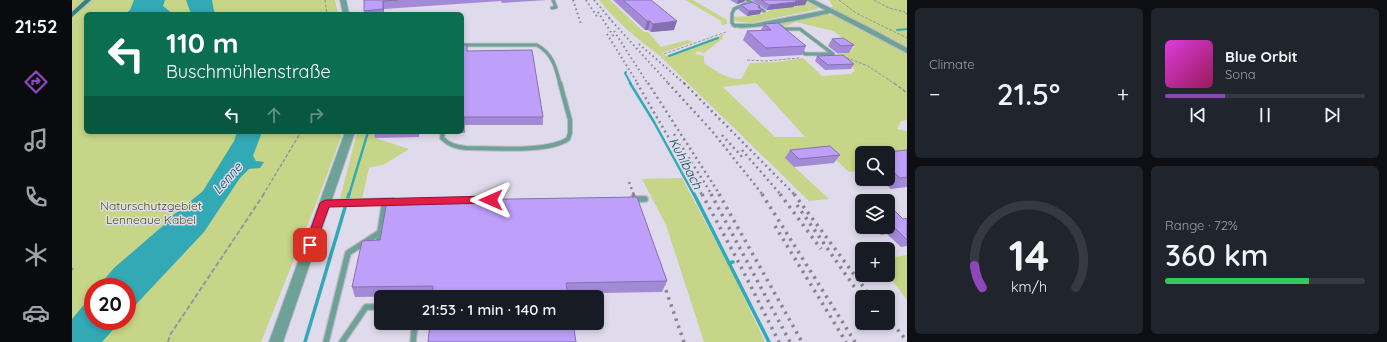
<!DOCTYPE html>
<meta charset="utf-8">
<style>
body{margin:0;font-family:Quicksand,sans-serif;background:#20242c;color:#f1f3f6;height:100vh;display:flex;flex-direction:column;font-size:15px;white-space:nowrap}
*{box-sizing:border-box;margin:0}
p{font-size:13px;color:#9ea1a6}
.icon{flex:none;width:22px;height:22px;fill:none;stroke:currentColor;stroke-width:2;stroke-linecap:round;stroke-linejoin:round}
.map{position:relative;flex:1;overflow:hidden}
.panel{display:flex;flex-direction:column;gap:8px;padding:8px;background:#0d0f14;width:480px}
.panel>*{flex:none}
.hud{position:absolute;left:12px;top:12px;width:380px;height:122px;border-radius:6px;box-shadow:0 2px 6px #0003;background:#0b6e4f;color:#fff;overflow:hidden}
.controls{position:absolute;left:783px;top:146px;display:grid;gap:8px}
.controls a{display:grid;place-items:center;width:40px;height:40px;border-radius:6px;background:#171b24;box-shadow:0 2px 6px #0003;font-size:20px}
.speed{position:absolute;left:12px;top:278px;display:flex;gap:8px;font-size:20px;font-weight:700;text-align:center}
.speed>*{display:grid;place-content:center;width:52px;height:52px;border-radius:50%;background:#171b24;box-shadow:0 2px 6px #0003;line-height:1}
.speed .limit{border:6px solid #d22;background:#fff;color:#111}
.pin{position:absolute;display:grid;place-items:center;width:34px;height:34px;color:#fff;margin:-17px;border-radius:8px;box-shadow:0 2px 6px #0006}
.me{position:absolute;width:44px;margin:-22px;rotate:270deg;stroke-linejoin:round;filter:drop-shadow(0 0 3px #0008)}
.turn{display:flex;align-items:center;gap:14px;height:84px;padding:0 16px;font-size:18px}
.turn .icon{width:52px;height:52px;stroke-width:2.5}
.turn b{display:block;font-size:28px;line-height:34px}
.lanes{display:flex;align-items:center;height:38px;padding:0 16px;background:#0003;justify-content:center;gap:20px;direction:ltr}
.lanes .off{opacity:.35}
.big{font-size:30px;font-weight:600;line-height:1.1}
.panel .tile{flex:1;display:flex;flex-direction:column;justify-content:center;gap:6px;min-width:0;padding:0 14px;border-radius:6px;background:#20242c}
.panel .dial{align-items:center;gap:0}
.dial svg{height:104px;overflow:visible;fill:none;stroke:#363941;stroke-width:7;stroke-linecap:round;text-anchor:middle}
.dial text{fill:#f1f3f6;stroke:none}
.song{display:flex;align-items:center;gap:12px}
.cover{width:48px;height:48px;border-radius:6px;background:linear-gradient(135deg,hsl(300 70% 55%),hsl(330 70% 35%))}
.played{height:4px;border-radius:2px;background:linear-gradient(90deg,#8d47bb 30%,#363941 30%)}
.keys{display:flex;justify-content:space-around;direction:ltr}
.heat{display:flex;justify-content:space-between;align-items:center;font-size:22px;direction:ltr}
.charge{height:6px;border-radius:3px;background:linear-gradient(90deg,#34c759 72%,#363941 0)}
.panel .tiles{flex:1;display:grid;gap:8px;grid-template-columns:repeat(2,1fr)}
.trip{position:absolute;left:302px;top:290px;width:230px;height:40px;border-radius:6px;background:#171b24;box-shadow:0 2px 6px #0003;font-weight:600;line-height:40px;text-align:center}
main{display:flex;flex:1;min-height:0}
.dock{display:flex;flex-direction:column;width:72px;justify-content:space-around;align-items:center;background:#090b0e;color:#9ea1a6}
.dock .icon{width:28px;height:28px}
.dock .selected{color:#8d47bb}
.dock b{font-size:18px;color:#f1f3f6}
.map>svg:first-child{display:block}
.green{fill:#c6d587;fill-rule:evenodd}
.water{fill:#33a9b6}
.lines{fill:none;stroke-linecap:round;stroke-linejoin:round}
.stream-far2{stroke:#33a9b6;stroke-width:2}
.stream-far1{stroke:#33a9b6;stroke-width:2.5}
.stream{stroke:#33a9b6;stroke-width:3.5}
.service-far2-casing{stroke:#bdb8c7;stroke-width:4.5}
.service-far1-casing{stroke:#bdb8c7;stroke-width:6}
.service-casing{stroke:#bdb8c7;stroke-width:8}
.minor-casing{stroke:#bdb8c7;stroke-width:2}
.tertiary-casing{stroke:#bdb8c7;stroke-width:2}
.secondary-casing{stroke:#bdb8c7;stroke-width:2}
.path-far2{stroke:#9894a1;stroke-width:1;stroke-dasharray:3 1.5;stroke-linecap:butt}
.path-far1{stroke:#9894a1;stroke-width:1.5;stroke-dasharray:3.5 2;stroke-linecap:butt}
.path{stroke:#9894a1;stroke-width:2;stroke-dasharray:5 2.5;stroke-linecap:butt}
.service-far2{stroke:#6fa297;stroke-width:3}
.service-far1{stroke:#6fa297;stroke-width:4}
.service{stroke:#6fa297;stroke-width:5.5}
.minor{fill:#6fa297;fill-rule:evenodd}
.tertiary{fill:#6fa297;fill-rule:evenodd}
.secondary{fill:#2b8474;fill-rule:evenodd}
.rail-far2{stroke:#87848f;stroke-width:2;stroke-dasharray:1.5 3;stroke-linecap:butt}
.rail-far1{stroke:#87848f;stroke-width:2.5;stroke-dasharray:2 3.5;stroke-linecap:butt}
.rail{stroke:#87848f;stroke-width:3.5;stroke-dasharray:2.5 5;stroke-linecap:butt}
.wall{fill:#a38ad7}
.shaded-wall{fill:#8570af}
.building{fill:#bea0fa;stroke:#8570af}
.route{fill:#e11d48;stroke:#92132f}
.labels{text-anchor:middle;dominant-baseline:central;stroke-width:3;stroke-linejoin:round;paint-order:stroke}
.park-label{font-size:12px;fill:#4c5507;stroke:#e0dbec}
.water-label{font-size:13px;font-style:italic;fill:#094e56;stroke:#e0dbec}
</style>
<main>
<nav class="dock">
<b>21:52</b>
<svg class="icon selected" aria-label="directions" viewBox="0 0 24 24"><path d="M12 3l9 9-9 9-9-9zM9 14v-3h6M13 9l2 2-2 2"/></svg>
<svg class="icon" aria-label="music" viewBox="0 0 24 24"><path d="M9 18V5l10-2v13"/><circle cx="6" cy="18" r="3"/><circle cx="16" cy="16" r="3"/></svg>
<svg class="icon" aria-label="phone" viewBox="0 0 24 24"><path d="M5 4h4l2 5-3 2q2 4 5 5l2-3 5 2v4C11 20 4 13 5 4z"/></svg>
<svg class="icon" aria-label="climate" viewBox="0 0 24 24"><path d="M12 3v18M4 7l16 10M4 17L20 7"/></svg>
<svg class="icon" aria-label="car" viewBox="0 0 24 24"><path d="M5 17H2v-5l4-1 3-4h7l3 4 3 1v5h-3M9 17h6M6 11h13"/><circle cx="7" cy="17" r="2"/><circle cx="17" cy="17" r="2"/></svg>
</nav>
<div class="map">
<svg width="835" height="342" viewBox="0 0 835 342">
<rect width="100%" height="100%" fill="#e0dbec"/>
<g class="green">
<path d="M0 0H263L266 14H14V132H271L244 204 189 342H0ZM21 287H55V321H21Z"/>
<path d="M527 0H538L572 32H576L589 47 616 40 621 42 590 53 594 56 652 34 650 39 632 53 625 51 623 54 632 56V63C644 71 654 79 669 79L678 63 706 62 731 58 750 76 779 74 783 70 765 53H777L783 46 761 31 724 22 714 26 710 25 708 23 754 14C773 15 817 44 835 54V120L829 121 825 129 835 131V159L816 153H790V171L777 172 763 159H714L757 199 737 201 588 56C565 39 545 22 527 0ZM684 83 733 137H703L651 87Z"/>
<path d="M613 0H621L655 20V24L650 25 649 21Z"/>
<path d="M731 0 745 7 746 9 679 23 661 21V17C672 16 689 17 698 10L732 5Z"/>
<path d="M757 0H835V48L758 8 761 6Z"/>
<path d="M285 132H303V138L337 149 313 164 297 168 290 199H268Z"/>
<path d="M610 178 662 276 693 342H632L594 225 570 179Z"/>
<path d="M835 255V300L816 275V258Z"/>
</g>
<g class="water">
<path d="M62 0H93L91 6 101 14H53L58 10Z"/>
<path d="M114 0H140L142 11 145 14H119Z"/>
<path d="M165 132H190L181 156 184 161 192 162 188 168 177 169 168 178 132 232 55 314V287H26L42 268 93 224 99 217 131 191 162 141Z"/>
<path d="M21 294V321H49L30 342H0V319Z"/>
</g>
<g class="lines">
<g class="stream-far2">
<path d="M825 30 835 29"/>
<path d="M597 56 646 38"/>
<path d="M554 72 553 73 559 84"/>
</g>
<g class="stream-far1">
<path d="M558 83 582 122 622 195"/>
<path d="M277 195 296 132"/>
</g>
<g class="stream">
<path d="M622 194 657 263"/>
<path d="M661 262 657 263 697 342"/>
<path d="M233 342 277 194"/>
</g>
<defs>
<g id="service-far2">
<path d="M675 0 692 11"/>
<path d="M480 8 484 7 481 0"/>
<path d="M663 26 660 23V14L662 9 674 4"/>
<path d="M709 26 712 29H728L761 54"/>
<path d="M390 45H465C481 54 484 68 488 84"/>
<path d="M727 49 733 54H761"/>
</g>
<path id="service-far1" d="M371 132 370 138C377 145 384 147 394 148 419 148 476 153 496 139L498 133V120L488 83"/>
<g id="service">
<path d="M561 199H573"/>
<path d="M253 203 321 201"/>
<path d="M306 245 313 201"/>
<path d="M254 342 276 253 307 233"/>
<path d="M270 342 294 307H309"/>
<path d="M341 342 343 323"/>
</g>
<path id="minor" d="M760 9 763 11 762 12C746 16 671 33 660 26L663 24H681Z"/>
<g id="tertiary">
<path d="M268 0H274L277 14H271Z"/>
<path d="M734 0H742L796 27 835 48V53Z"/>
<path d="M273 132H283L211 342H197Z"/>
</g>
<path id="secondary" d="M13 0H19L0 17V12Z"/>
</defs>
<use href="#service-far2" class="service-far2-casing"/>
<use href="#service-far1" class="service-far1-casing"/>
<use href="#service" class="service-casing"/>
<use href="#minor" class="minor-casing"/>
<use href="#tertiary" class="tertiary-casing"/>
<use href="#secondary" class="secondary-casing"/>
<g class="path-far2">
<path d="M253 0 255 14"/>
<path d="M767 0 784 13 835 38"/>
<path d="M802 0 817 8 833 12 832 13 835 14"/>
<path d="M592 54 654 32"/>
<path d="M770 56 796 66 823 84"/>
<path d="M675 60 694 61 727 58"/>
</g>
<g class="path-far1">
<path d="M822 83 835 93"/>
<path d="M191 195 229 132"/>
</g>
<g class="path">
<path d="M0 270 1 268"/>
<path d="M96 342 98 335 192 194"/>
</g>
<use href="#service-far2" class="service-far2"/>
<use href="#service-far1" class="service-far1"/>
<use href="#service" class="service"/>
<use href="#minor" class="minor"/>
<use href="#tertiary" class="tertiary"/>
<use href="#secondary" class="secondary"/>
<g class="rail-far2">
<path d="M501 0 509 24"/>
<path d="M514 0 526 18"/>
<path d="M522 0 540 21"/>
<path d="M526 12 542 37"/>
<path d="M537 18 597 84"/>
<path d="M542 31 576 84"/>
<path d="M535 34 566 84"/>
<path d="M567 44 613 84"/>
</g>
<g class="rail-far1">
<path d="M565 83 630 195"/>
<path d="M576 83 648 195"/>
<path d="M596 83 640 131 691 195"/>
<path d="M612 83 723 195"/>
<path d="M602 134 640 195"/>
<path d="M650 135 672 159"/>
<path d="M670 150 709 195"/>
<path d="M557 182 562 195"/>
</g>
<g class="rail">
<path d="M561 194 566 208"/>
<path d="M630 194 667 263 707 342"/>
<path d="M639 194 718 342"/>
<path d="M647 194 730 342"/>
<path d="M690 194 783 342"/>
<path d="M708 194 749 249"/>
<path d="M722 194 799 297"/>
<path d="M725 205 788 295"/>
<path d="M703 226 774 342"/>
<path d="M589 276 612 342"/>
<path d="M816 318 835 341"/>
</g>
</g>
<g class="wall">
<path d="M292 0H476L430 3 429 1 312 9V14H292Z"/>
<path d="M541 0H579L602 30 579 32 576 30H573Z"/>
<path d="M658 0H673L672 2 665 4Z"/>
<path d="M680 0H735L733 5 722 6V7L695 10Z"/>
<path d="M669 5 688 8V14L675 16 667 10Z"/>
<path d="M692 24 734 46 730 55 689 57 671 40 675 31 689 30Z"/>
<path d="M760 39 782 45 777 53H765L756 46Z"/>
<path d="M390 45H395V51L471 117V125H393V133H381V132H390Z"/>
<path d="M745 56 782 64 779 69 753 70 743 61Z"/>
<path d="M302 132H347V137L303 138Z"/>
<path d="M718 150 768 155 762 163 722 167 713 158Z"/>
<path d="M835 150V187L819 189 808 179H816V153Z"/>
<path d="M835 218V246L829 247 815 234 809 235 801 227H816Z"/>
<path d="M308 240 595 281 590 292 283 297 280 287Z"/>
</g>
<g class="shaded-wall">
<path d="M666 0H673L672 2 665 4Z"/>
<path d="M735 0 733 5 722 6V7L695 10 697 5Z"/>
<path d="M311 1 312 9V14L311 9Z"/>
<path d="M688 6 687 10H690L688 14 675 16 677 11 686 7Z"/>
<path d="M575 21H578L576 30H573Z"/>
<path d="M605 21 602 30 579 32 581 24Z"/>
</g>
<g class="building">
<path d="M292 0H326L311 1V9L292 11Z"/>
<path d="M551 0H579L605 21 581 24 578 21H575Z"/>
<path d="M689 0H735L723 1 724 2 697 5Z"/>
<path d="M681 2 688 6 686 7 690 10 677 11 669 5Z"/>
<path d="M706 23 734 46 694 48 675 31 699 30 692 24Z"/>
<path d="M771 38 782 45 769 46 760 39Z"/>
<path d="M390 45H395V51L460 50 471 117H392V125H390Z"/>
<path d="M771 55 782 64 756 65 745 56Z"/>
<path d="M758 146 768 155 727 159 718 150Z"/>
<path d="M835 150V177L828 178 816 167V153H806Z"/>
<path d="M565 197 595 281 494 283 496 297H360L361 286 280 287 290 241 308 240 315 201Z"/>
<path d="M823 211 831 219 835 218V240L822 227 815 228 814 227H816V212Z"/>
<path d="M358 323H501L504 342H356Z"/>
</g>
<path class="route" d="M419 196 424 200 419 203 257 207 242 248 238 249 235 248 233 245 248 203 253 200Z"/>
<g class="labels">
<g class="park-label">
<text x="79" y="205">Naturschutzgebiet<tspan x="79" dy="14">Lenneaue Kabel</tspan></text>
</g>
<g class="water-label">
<text transform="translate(614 163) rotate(62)">Kuhlbach</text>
<text transform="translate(155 178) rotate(-49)">Lenne</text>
</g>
</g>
</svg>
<div class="controls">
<a><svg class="icon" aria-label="search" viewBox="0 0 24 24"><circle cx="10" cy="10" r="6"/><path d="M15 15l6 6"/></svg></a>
<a><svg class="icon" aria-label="layers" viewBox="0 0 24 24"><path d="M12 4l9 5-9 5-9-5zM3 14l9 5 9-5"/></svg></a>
<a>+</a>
<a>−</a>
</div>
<div class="speed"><div class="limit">20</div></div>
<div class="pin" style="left:238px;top:245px;background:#d93025"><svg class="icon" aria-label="arrive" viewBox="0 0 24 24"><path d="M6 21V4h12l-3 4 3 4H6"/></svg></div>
<svg class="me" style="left:419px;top:200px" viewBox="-20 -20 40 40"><path d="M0-17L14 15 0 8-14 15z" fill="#e11d48" stroke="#fff" stroke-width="4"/></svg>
<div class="trip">21:53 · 1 min · 140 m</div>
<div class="hud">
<div class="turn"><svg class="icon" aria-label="left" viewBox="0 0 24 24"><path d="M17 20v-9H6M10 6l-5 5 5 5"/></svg><div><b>110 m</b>Buschmühlenstraße</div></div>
<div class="lanes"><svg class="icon" aria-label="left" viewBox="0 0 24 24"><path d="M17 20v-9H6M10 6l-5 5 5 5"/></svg><svg class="icon off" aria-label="ahead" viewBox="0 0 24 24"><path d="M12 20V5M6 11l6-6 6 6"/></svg><svg class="icon off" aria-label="right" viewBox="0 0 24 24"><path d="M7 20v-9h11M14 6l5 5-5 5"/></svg></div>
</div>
</div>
<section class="panel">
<div class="tiles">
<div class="tile"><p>Climate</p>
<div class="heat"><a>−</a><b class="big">21.5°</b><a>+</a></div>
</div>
<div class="tile">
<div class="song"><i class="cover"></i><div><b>Blue Orbit</b><p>Sona</p></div></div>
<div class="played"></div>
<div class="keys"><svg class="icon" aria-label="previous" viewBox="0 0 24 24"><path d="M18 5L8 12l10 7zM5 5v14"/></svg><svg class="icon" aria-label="pause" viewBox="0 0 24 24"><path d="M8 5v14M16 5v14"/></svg><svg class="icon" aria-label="next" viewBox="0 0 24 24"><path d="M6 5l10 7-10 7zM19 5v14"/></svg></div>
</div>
<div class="tile dial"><svg viewBox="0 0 100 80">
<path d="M14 69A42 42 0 1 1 86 69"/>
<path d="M14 69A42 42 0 0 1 8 52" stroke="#8d47bb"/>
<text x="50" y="56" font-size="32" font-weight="700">14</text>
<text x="50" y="72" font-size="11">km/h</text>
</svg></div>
<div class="tile"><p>Range · 72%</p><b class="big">360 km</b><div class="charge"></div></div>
</div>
</section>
</main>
